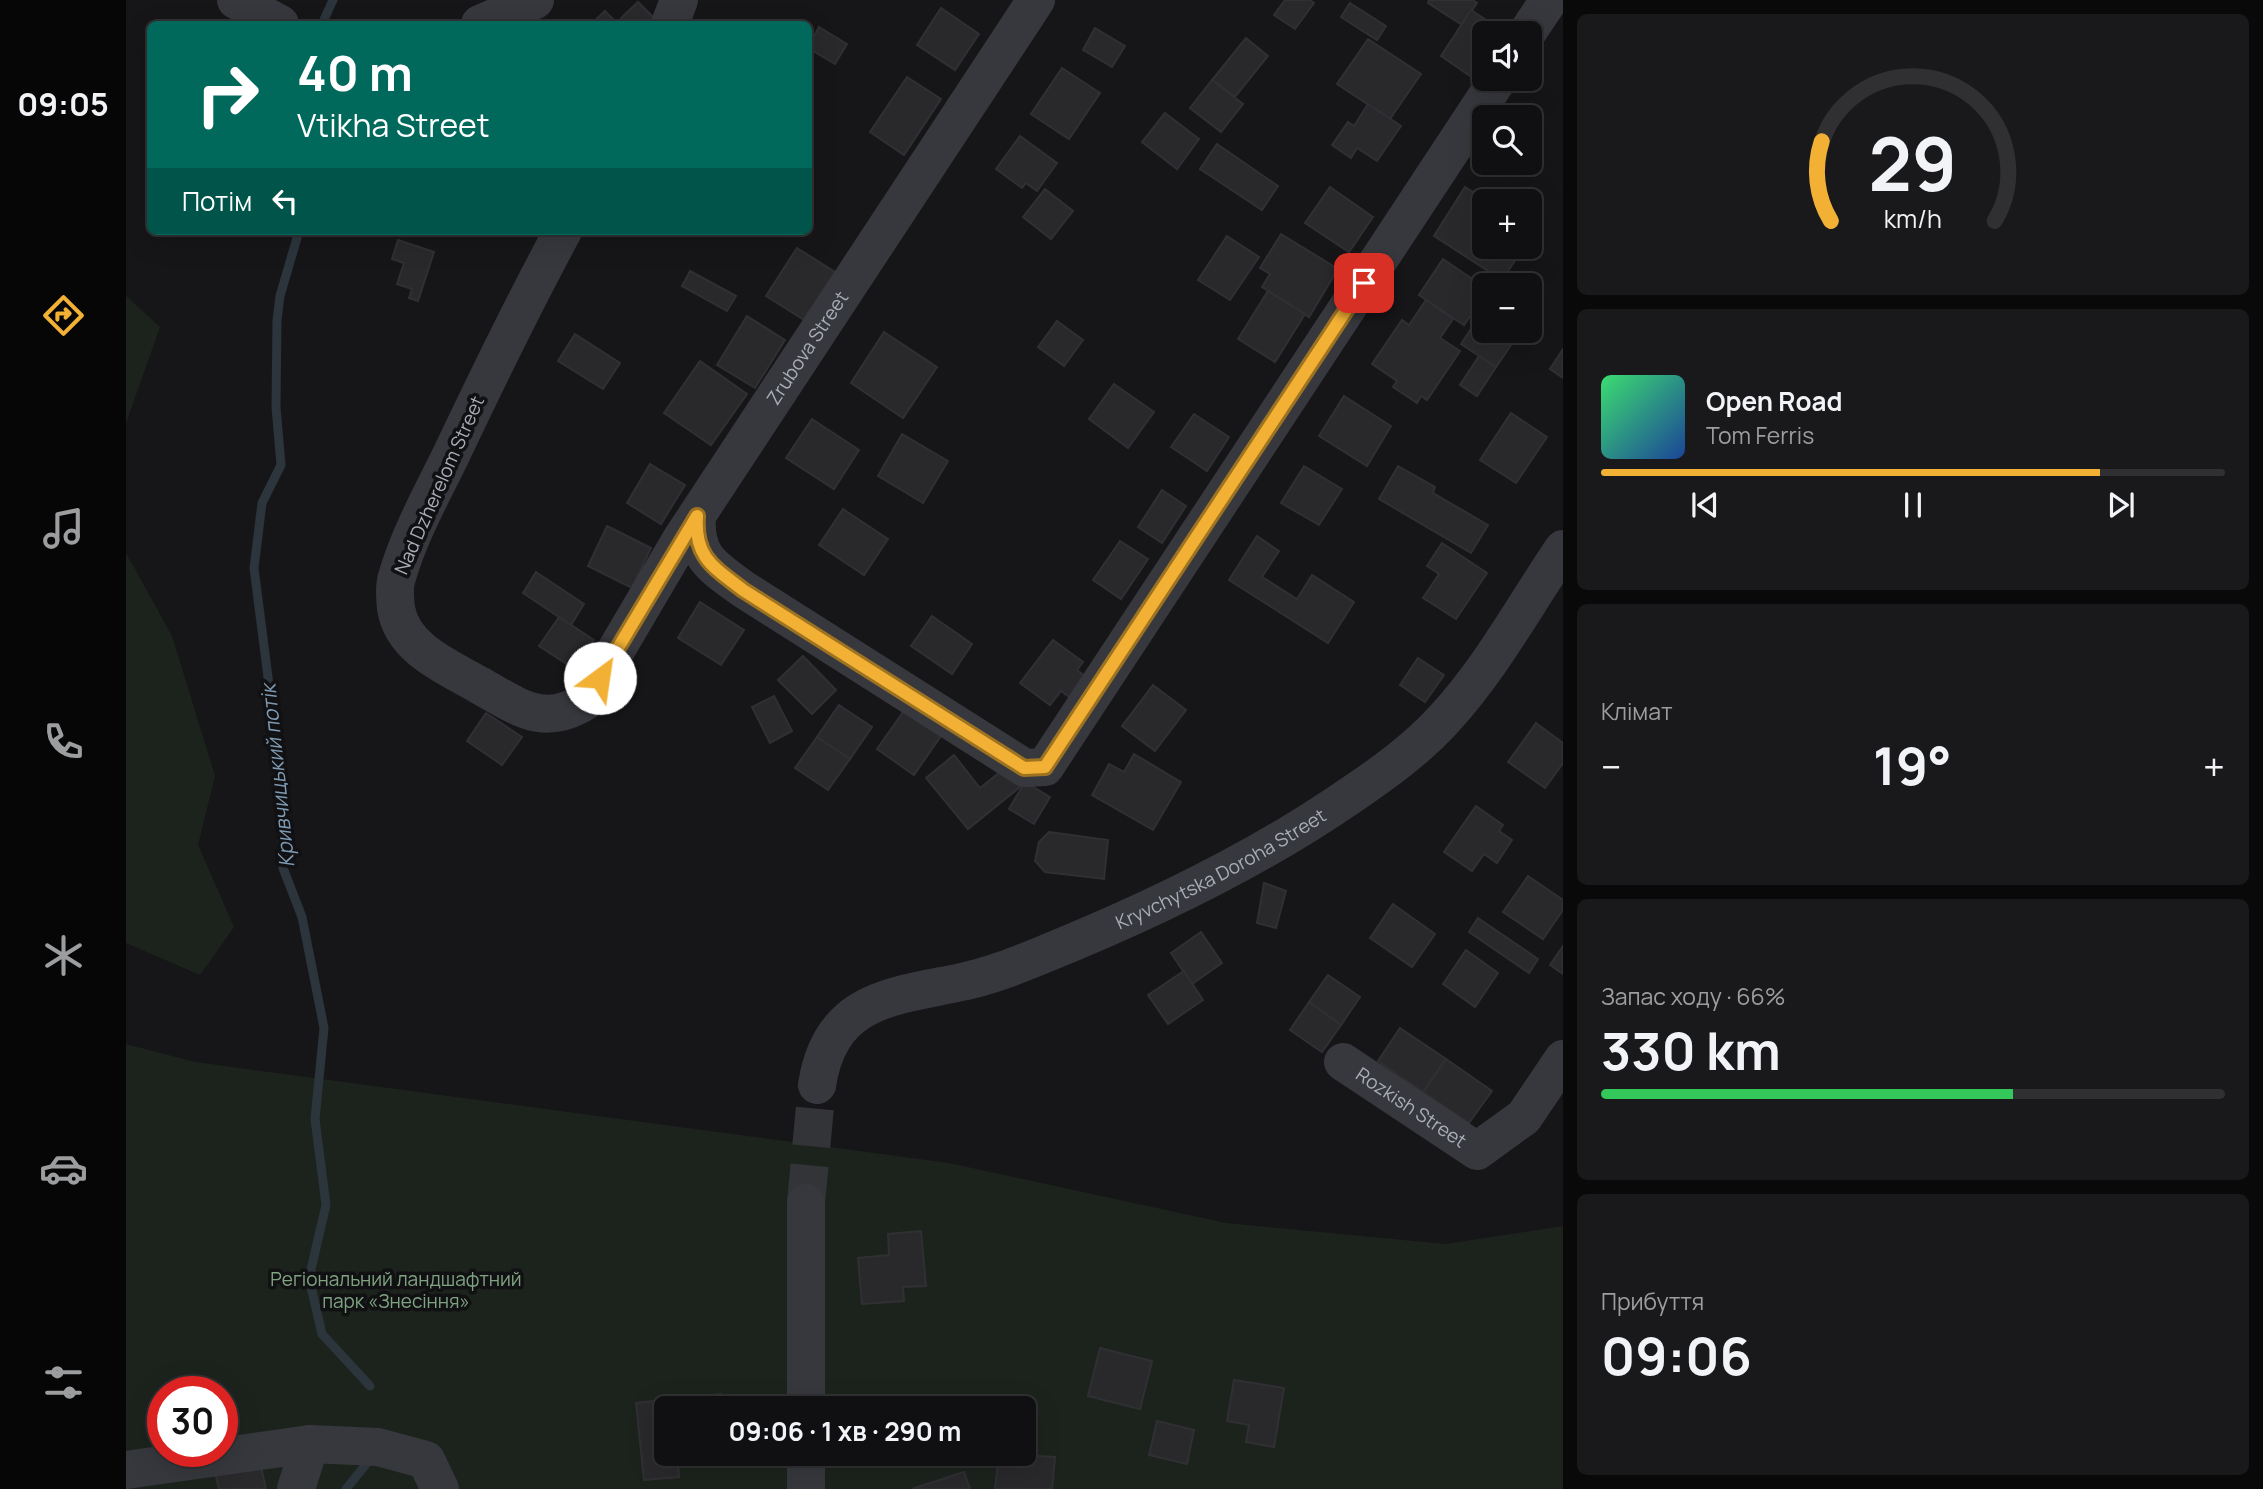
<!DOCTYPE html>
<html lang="uk">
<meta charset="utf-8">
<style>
body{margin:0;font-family:Manrope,sans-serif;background:#19191b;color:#f1f3f6;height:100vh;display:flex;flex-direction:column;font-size:26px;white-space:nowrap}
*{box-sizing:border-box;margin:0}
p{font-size:23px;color:#9c9d9f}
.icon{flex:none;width:38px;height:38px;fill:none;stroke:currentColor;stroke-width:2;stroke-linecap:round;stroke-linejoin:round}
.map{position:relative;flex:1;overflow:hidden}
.drawer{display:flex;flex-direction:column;gap:14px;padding:14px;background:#09090a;width:700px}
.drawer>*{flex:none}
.top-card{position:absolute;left:21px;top:21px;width:665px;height:214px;border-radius:10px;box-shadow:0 7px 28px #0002,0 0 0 2px #303032;background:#00695c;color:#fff;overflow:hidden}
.buttons{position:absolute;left:1346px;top:21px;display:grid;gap:14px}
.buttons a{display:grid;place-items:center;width:70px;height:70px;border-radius:10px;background:#101012;box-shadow:0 7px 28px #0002,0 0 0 2px #303032;font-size:35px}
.speed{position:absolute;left:21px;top:1376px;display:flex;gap:14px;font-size:35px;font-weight:700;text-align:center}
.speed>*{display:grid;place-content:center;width:91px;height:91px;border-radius:50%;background:#101012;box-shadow:0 7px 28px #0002,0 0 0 2px #303032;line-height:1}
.speed .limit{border:10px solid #d22;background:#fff;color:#111}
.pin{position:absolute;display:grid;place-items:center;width:60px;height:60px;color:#fff;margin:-30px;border-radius:14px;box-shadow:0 4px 10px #0006}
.me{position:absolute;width:77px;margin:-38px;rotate:31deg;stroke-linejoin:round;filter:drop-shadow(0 0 5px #0008)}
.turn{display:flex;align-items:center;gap:24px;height:147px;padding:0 35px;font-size:32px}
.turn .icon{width:91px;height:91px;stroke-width:2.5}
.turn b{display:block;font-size:49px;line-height:60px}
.then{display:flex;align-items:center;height:66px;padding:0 35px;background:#0003;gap:14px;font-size:26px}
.big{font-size:52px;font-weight:700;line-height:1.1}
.drawer .card{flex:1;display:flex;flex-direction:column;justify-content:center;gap:10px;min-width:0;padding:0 24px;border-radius:10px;background:#19191b}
.drawer .dial{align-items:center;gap:0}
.dial svg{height:182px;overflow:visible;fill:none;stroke:#303032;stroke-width:7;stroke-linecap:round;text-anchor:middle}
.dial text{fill:#f1f3f6;stroke:none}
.song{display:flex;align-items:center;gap:21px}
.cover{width:84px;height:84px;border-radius:10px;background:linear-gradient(135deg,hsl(140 70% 55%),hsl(220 70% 35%))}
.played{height:7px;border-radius:4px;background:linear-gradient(90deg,#f2b134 80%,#303032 80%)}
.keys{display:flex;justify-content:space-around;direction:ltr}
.heat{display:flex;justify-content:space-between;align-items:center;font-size:38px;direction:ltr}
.charge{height:10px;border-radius:5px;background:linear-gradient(90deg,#34c759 66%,#303032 0)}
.trip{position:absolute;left:528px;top:1396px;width:382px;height:70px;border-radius:10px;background:#101012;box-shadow:0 7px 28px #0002,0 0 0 2px #303032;font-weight:700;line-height:70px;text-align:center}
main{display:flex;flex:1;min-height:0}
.menu{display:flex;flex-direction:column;width:126px;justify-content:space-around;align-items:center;background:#060607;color:#9c9d9f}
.menu .icon{width:49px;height:49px}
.menu .current{color:#f2b134}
.menu b{font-size:32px;color:#f1f3f6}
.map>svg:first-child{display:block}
.green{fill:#1c231d;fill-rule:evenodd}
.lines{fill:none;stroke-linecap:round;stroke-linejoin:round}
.stream{stroke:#2c353c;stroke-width:9}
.building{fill:#29292c;stroke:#303034;stroke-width:2}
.minor-tunnel{stroke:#333438;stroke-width:38;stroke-dasharray:38 19;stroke-linecap:butt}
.minor{stroke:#37383d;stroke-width:38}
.route-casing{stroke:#9d7322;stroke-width:18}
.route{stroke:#f2b134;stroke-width:12}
.labels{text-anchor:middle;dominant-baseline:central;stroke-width:7;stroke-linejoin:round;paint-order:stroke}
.street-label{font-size:19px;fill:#a8adb8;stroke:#111113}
.park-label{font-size:19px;fill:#7fa381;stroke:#111113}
.water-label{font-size:21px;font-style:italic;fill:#7f9bb3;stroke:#111113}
</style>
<main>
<nav class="menu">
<b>09:05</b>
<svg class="icon current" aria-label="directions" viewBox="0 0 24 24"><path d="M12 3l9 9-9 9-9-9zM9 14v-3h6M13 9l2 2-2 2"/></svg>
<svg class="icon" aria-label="music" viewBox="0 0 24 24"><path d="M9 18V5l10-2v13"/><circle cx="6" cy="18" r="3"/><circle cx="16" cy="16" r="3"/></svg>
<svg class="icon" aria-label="phone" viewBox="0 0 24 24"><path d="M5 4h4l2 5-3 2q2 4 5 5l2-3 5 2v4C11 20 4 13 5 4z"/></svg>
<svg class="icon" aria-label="climate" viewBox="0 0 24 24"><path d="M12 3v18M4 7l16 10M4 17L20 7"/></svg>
<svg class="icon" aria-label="car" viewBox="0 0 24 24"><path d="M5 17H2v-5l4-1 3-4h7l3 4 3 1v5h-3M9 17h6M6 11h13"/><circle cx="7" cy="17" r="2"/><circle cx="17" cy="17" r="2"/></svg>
<svg class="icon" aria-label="filters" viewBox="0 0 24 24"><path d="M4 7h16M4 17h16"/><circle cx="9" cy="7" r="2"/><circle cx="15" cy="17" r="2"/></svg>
</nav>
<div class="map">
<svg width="1437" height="1489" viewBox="0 0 1437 1489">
<rect width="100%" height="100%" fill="#161618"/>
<g class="green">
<path d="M0 296 34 327 0 423Z"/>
<path d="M0 553 46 636 89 776 72 845 108 927 74 975 0 943Z"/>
<path d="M0 1044 69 1062 823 1163 1100 1223 1319 1244 1437 1226V1489H0ZM37 1391H96V1451H37ZM541 1409H898V1454H541Z"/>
</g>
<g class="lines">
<g class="stream">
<path d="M196 24 207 0"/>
<path d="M173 231 154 296 151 320 150 407 155 465 136 503 128 568 154 771 157 868 176 917 198 1028 189 1119 200 1205 183 1278 196 1334 244 1386"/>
<path d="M220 1489 241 1463"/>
</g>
</g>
<g class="building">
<path d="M1159 0H1184L1188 3 1169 29 1148 15Z"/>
<path d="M1303 0H1347L1351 3 1336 25 1302 3Z"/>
<path d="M512 2 531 21 527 24H500L495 18Z"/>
<path d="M1224 3 1260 26 1251 40 1215 17Z"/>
<path d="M815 8 853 34 829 70 791 45Z"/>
<path d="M1345 10 1380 33H1358V67L1350 80 1315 56Z"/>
<path d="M479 11 492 24H465Z"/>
<path d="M693 27 721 44 709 64 682 48Z"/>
<path d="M969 28 999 46 986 67 957 50Z"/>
<path d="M1120 38 1142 56 1109 97 1086 80Z"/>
<path d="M1242 39 1295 74 1264 119 1211 84Z"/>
<path d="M936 68 974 93 943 139 905 114Z"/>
<path d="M781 77 815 99 778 155 744 132Z"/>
<path d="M1086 80 1117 104 1095 132 1064 108Z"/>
<path d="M1242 104 1275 126 1251 161 1231 148 1225 158 1206 145 1222 122 1228 126Z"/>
<path d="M1039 113 1073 139 1051 169 1016 142Z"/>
<path d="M894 136 931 163 911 191 900 183 896 188 870 169Z"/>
<path d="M1091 144 1152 186 1136 210 1074 169Z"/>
<path d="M1204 187 1247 217 1223 252 1179 223Z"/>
<path d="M1339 187 1361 201H1358V247H1398L1376 280 1308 236Z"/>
<path d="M919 189 947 211 925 239 897 217Z"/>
<path d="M1155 234 1212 269 1183 317 1136 287 1144 274 1134 268Z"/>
<path d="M1101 236 1133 257 1104 300 1072 280Z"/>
<path d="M272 240 308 252 292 301 283 298 286 289 271 284 278 263 266 259Z"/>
<path d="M671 248 709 272 678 320 640 296Z"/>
<path d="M1317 259 1358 287V296L1338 325 1293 295Z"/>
<path d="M564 271 610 296 601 311 556 286Z"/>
<path d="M1142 291 1179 314 1149 362 1112 339Z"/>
<path d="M1300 300 1327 319 1314 338 1334 351 1301 400 1295 396 1291 403 1267 387 1271 381 1246 364 1276 320 1283 325Z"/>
<path d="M621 316 659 340 629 388 591 365Z"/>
<path d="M931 321 957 340 938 366 912 347Z"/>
<path d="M1350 321 1358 326V331H1365L1385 345 1370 367 1335 344Z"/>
<path d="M758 332 811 367 777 418 725 383Z"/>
<path d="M449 334 494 363 477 389 432 361Z"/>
<path d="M1437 349V378L1424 369Z"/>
<path d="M1353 356 1370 367 1351 396 1334 385Z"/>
<path d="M574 361 621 394 585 445 538 413Z"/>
<path d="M988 384 1028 412 1002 448 963 419Z"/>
<path d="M1218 396 1265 426 1241 466 1193 436Z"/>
<path d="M1385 413 1421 437 1390 483 1354 460Z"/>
<path d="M1068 414 1103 437 1081 471 1045 447Z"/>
<path d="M686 419 733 450 708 489 660 458Z"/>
<path d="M776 434 822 461 797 503 752 476Z"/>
<path d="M524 464 559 485 535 524 501 503Z"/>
<path d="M1178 466 1216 489 1193 525 1155 503Z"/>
<path d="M1272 466 1309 487 1307 493 1362 525 1345 553 1253 499Z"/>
<path d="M1036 490 1060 506 1036 543 1012 527Z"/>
<path d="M717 509 762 539 738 575 693 545Z"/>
<path d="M481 526 525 548 506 588 462 566Z"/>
<path d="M1131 536 1153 551 1136 577 1171 599 1186 575 1228 602 1202 643 1103 580Z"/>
<path d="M994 541 1022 559 995 599 967 580Z"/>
<path d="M1316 543 1361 573 1330 619 1297 598 1313 574 1301 566Z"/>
<path d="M410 572 458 604 445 625 397 593Z"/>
<path d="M574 602 618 630 595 665 552 638Z"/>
<path d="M806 616 846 644 826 674 785 646Z"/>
<path d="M433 617 468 640 448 669 413 646Z"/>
<path d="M927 640 957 662 951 670 961 678 946 699 935 691 924 705 894 683Z"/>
<path d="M677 656 710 690 686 714 652 680Z"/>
<path d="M1292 658 1318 675 1299 702 1274 685Z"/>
<path d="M1027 685 1060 710 1029 751 996 726Z"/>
<path d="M648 696 666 731 644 743 626 707Z"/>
<path d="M713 705 746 727 724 759 691 737Z"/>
<path d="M780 708 817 733 788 775 751 749Z"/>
<path d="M360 713 396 737 376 765 341 741Z"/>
<path d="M1410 723 1437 743V763L1419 788 1382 762Z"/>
<path d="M691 737 724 759 702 790 669 768Z"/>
<path d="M1008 754 1055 782 1027 830 966 795 983 764 998 772Z"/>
<path d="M828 755 854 788 879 768 894 787 842 829 800 778Z"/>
<path d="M899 782 924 797 908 824 883 809Z"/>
<path d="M1350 806 1377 825 1373 831 1386 840 1371 863 1358 854 1346 871 1318 852Z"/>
<path d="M923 832 982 840 978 879 919 872 909 861 913 842Z"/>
<path d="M1402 876 1437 900V910L1417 939 1377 912Z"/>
<path d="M1138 883 1160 891 1150 928 1131 923Z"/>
<path d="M1267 904 1309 934 1286 967 1244 938Z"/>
<path d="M1352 918 1412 959 1403 973 1343 932Z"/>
<path d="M1075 932 1096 963 1066 984 1045 953Z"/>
<path d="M1437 946V974L1424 965Z"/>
<path d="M1340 950 1372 973 1349 1007 1317 984Z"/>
<path d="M1058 971 1077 1000 1042 1024 1022 995Z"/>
<path d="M1202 975 1234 997 1215 1025 1183 1002Z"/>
<path d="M1183 1002 1215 1025 1196 1052 1164 1030Z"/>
<path d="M1274 1028 1320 1059 1297 1092 1252 1061Z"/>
<path d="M1320 1059 1366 1091 1343 1123 1297 1092Z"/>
<path d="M795 1231 800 1286 777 1287 778 1301 736 1304 732 1258 763 1255 762 1234Z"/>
<path d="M974 1348 1026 1361 1014 1409 962 1396Z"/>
<path d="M1108 1380 1158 1388 1148 1447 1120 1442 1123 1425 1101 1421Z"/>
<path d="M595 1394 596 1409H541V1454H551L553 1477 518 1480 510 1403Z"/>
<path d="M1031 1421 1068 1430 1061 1464 1023 1455Z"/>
<path d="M873 1454 929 1457 926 1489H869Z"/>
<path d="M133 1458 140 1489H93L88 1468Z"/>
<path d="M838 1472 844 1489H786Z"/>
</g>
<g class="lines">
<path class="minor-tunnel" d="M680 1203 691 1085"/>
<g class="minor">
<path d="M110 0 154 24"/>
<path d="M354 24 409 0"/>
<path d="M544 24 553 0"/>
<path d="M1401 33 1423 0"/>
<path id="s1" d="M437 231C397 305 361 379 325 455 306 494 283 535 271 577 268 585 269 599 270 608 276 649 322 667 353 685 393 707 417 728 460 701L556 538 910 0"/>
<path d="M571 516C568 557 587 567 617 589L899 768 919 767 1372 79"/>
<path id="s2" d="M1217 1062 1351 1151 1398 1117 1437 1059"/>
<path id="s3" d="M691 1085C704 1001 762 997 831 983 862 977 892 965 921 953 1027 910 1131 860 1225 795 1259 772 1292 748 1319 718 1365 668 1399 605 1437 549"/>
<path d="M680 1409V1203"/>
<path d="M0 1470 184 1444 252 1447 300 1460 314 1489"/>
<path d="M170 1489 184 1444"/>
<path d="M680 1489V1454"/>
</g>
</g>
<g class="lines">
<defs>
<path id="route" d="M474 678 571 516C568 557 587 567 617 590L898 768 919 767 1238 283"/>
</defs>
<use href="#route" class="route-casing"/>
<use href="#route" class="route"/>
</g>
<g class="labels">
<g class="street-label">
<text stroke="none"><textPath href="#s1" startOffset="1066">Zrubova Street</textPath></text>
<text transform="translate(313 485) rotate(-66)">Nad Dzherelom Street</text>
<text stroke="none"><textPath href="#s3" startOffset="478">Kryvchytska Doroha Street</textPath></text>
<text stroke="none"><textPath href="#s2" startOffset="82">Rozkish Street</textPath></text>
</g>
<g class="park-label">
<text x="270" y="1279">Регіональний ландшафтний<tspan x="270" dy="22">парк «Знесіння»</tspan></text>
</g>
<g class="water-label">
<text transform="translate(151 776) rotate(-96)">Кривчицький потік</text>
</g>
</g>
</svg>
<div class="buttons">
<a><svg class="icon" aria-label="sound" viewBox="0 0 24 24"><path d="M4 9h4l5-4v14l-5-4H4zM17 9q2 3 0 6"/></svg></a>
<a><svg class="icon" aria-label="search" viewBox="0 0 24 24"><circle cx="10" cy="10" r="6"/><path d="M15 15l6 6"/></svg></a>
<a>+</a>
<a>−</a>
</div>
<div class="speed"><div class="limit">30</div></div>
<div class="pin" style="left:1238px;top:283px;background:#d93025"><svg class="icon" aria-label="arrive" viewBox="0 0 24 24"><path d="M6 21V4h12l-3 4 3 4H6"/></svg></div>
<svg class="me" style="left:474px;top:678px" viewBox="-20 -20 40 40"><circle r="19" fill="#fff"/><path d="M0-13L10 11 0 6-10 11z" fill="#f2b134"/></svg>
<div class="trip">09:06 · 1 хв · 290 m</div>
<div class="top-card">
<div class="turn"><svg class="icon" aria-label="right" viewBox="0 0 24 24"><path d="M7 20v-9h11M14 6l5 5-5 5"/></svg><div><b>40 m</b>Vtikha Street</div></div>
<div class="then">Потім<svg class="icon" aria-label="left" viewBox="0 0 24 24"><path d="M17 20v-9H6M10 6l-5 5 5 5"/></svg></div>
</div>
</div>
<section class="drawer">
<div class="card dial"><svg viewBox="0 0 100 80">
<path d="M14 69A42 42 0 1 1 86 69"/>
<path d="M14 69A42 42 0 0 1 10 34" stroke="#f2b134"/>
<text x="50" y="56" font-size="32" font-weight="700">29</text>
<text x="50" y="72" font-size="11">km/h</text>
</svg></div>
<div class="card">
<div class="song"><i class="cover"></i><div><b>Open Road</b><p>Tom Ferris</p></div></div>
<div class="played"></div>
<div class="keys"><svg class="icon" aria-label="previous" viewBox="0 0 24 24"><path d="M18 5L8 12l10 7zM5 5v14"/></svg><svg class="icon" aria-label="pause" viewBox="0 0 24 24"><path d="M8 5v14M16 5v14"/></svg><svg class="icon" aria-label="next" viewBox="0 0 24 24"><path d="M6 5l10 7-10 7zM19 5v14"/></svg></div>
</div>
<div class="card"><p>Клімат</p>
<div class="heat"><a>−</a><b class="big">19°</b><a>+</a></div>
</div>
<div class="card"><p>Запас ходу · 66%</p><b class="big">330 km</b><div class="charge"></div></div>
<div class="card"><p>Прибуття</p><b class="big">09:06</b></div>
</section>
</main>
